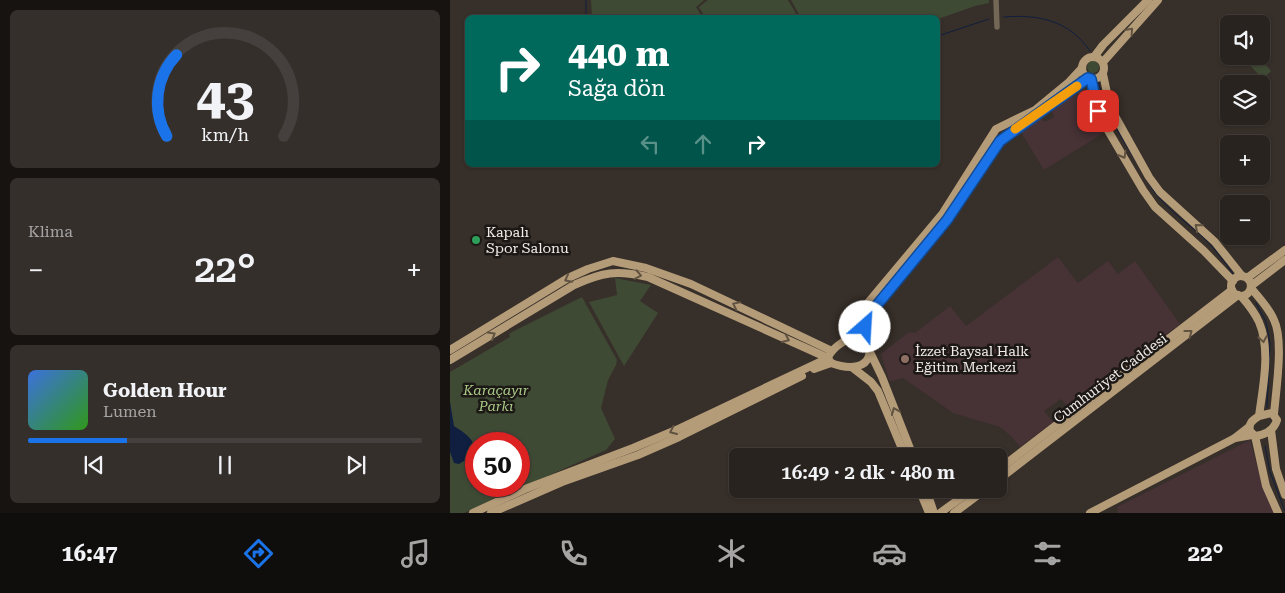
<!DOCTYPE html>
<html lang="tr">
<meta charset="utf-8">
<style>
body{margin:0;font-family:"Roboto Serif",serif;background:#352f2c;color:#f1f3f6;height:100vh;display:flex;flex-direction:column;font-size:19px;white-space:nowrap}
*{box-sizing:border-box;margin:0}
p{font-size:16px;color:#a5a4a4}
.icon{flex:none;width:28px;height:28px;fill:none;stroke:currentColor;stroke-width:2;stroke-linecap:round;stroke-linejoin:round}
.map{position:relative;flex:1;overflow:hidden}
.drawer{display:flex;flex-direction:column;gap:10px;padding:10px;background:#171311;width:450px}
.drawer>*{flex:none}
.hud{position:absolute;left:15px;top:15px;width:475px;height:152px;border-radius:8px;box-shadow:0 1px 4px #0004,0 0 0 1px #45403d;background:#00695c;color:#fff;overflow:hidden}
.controls{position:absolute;left:770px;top:15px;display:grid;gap:10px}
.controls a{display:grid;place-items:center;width:50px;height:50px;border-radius:8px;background:#29231f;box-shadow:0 1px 4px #0004,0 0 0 1px #45403d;font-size:25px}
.speed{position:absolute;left:15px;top:432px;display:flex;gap:10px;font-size:25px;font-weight:700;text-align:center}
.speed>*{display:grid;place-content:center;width:65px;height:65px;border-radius:50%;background:#29231f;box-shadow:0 1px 4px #0004,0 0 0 1px #45403d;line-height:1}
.speed .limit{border:8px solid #d22;background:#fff;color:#111}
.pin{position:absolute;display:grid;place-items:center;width:42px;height:42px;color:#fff;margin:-21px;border-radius:10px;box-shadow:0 2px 8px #0006}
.me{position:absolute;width:55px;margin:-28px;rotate:26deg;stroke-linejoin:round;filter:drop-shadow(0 0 4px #0008)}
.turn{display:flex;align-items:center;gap:18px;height:105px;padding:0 20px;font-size:22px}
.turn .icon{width:65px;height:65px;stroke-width:2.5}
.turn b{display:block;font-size:35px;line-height:42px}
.lanes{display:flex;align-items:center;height:48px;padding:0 20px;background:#0003;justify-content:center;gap:25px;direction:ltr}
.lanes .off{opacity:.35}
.big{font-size:38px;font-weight:600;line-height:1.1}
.drawer .widget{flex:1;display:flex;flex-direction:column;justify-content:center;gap:8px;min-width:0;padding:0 18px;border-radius:8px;background:#352f2c}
.drawer .dial{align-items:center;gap:0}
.dial svg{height:130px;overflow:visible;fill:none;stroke:#45403d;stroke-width:7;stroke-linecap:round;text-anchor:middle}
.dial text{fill:#f1f3f6;stroke:none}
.song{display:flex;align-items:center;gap:15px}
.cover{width:60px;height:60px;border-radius:8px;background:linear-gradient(135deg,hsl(220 70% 55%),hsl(110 70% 35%))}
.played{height:5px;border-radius:2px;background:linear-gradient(90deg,#1a73e8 25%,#45403d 25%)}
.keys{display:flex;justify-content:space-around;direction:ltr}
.heat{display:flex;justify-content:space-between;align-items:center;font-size:28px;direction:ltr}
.trip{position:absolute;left:279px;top:448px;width:278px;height:50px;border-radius:8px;background:#29231f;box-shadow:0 1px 4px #0004,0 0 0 1px #45403d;font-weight:600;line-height:50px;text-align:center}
.tab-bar{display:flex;height:80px;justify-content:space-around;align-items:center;background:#100e0c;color:#a5a4a4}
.tab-bar .icon{width:35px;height:35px}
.tab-bar .current{color:#1a73e8}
.tab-bar b{font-size:22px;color:#f1f3f6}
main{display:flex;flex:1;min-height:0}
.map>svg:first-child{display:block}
.education{fill:#473236}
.green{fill:#3f4a34;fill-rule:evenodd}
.water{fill:#101e3f}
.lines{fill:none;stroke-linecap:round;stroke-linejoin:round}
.stream{stroke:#101e3f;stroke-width:1}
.minor{stroke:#736756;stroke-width:5.5}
.major{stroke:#b59c79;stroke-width:8}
.oneway{stroke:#615342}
.route-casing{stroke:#114b97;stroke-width:12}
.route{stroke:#1a73e8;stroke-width:9}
.slow{stroke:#f59e0b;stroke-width:9}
.leisure-dot{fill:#2e9e5b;stroke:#1c1815;stroke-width:2}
.education-dot{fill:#8d6e63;stroke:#1c1815;stroke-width:2}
.labels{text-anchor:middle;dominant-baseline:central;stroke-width:5;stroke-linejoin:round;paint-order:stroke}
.poi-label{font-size:14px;fill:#f1ece8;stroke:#1c1815;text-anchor:start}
.street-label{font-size:14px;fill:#f1ece8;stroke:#1c1815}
.park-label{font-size:14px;font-style:italic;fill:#abcb89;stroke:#1c1815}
</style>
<main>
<section class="drawer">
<div class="widget dial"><svg viewBox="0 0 100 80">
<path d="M14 69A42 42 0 1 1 86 69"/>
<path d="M14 69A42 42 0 0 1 20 19" stroke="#1a73e8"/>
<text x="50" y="56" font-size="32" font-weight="700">43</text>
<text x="50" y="72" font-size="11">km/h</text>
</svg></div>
<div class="widget"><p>Klima</p>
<div class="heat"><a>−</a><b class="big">22°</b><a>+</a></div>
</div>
<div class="widget">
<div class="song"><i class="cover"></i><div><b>Golden Hour</b><p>Lumen</p></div></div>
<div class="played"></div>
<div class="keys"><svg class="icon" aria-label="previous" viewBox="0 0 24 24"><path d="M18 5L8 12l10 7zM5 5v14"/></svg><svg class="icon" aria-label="pause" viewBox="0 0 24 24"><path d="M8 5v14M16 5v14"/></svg><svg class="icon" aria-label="next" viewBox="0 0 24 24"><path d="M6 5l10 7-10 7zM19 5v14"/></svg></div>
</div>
</section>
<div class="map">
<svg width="835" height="513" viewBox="0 0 835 513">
<rect width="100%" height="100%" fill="#372f29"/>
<g class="education">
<path d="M638 89 648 119 655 132 594 170 571 132 591 119 595 122 604 117 602 110 632 90Z"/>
<path d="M608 257 628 283 658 261 668 274 685 261 730 324 620 409 611 399 594 411 603 422 570 447 562 437 550 427 503 413 453 378 442 381 439 380 431 354 459 332 465 333 500 306 516 326Z"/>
<path d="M800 440 814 489 824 513H668L667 507Z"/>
</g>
<g class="green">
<path d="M141 0H254L246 7 252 17H142Z"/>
<path d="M258 0H338L348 17H255L249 7Z"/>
<path d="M341 0H539V3L525 6 488 19V18H351Z"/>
<path d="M791 56H808L821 71 813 79Z"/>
<circle cx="643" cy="67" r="6"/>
<path d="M165 278 201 285 190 301 208 313 174 366 139 302 167 295Z"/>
<path d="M132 297 167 360 166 365 158 380 151 408 165 439 156 450 14 513H0V372L60 337 59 334 62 332ZM26 444H69V486H26Z"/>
</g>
<path class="water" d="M0 402 4 426C16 434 27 440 24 455L9 464 4 463 0 452Z"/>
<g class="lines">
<g class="stream">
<path d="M136 0V18"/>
<path d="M554 17C589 14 620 21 640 51"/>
<path d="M488 36 539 19"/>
<path d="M648 80 655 110 687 163"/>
<path d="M697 180C710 205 733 219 754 238 765 249 774 261 783 274"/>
<path d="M806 303 816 322 820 343 817 407"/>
<path d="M815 446 820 472 835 511"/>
</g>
<path class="minor" d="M546 0 547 27"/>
<g class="major">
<circle cx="643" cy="68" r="11"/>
<path d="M644 57 653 45 698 0"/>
<path d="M653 62 708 0"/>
<path d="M653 74 660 107 699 177 710 192 765 242 792 276"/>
<path d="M641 79 648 111 653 122 693 190 705 207 754 251 783 281"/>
<circle cx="791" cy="286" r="10"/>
<path d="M797 278 835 250"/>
<path d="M801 286 835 260"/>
<path d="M801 288C809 298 819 308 824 320 834 340 826 390 824 414"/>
<path d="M791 296C798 304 805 313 809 322 821 350 813 386 809 416 803 420 798 423 800 431L805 436C815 435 824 430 827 420L822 413 809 416"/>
<path d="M401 338C429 337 427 380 381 363L378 358C381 349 393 341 401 338Z"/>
<path d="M396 339 406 317 493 213 546 129 585 110 619 82 632 68"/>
<path d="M417 344 415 327 417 316 497 220 550 141 638 78"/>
<path d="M0 350 118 278 138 269 163 261 196 268 241 284 382 351"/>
<path d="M419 350 432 377 463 456"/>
<path d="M0 360 124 285C153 272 166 270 198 277L378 358"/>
<path d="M403 368 421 382 428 391 455 456"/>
<path d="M364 369 381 363"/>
<path d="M799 427 785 438 802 435"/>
<path d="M821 430 826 469 835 495"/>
<path d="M805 436 816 486 828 513"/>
<path d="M548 470 782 290"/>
<path d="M548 480 788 295"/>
<path d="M469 489 479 513"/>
<path d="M476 489 484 513"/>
<path d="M23 513 75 489 183 448 226 430 378 358"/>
<path d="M41 513 112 482 188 455 229 437 352 376"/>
<path d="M490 513 523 489"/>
<path d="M504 513 536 489"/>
<path d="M640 513 785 438"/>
</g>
</g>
<defs><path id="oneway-chevron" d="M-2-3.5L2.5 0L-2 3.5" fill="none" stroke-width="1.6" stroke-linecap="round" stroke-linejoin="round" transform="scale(1.25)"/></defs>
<g class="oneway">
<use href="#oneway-chevron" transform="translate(680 31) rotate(-48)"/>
<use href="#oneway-chevron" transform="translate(673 155) rotate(60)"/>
<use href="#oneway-chevron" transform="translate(748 227) rotate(-139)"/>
<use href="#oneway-chevron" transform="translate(188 275) rotate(11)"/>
<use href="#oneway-chevron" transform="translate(118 279) rotate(152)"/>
<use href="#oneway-chevron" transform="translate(286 305) rotate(-154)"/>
<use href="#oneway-chevron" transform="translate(739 333) rotate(-37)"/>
<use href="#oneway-chevron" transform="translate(42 335) rotate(-31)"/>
<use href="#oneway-chevron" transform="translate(336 339) rotate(24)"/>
<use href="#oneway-chevron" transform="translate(813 339) rotate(81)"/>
<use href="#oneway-chevron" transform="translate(445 411) rotate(-112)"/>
<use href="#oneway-chevron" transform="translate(223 431) rotate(156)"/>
</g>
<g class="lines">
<defs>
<path id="route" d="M415 327 418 316 497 220 550 141 638 78 641 79 648 111"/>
</defs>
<use href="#route" class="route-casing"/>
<use href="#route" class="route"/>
<path class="slow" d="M565 129 627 86"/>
</g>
<circle class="leisure-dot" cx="26" cy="240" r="5"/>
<circle class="education-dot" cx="455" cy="359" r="5"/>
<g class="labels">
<g class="poi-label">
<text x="36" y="232">Kapalı<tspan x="36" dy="16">Spor Salonu</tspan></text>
<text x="465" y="351">İzzet Baysal Halk<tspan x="465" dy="16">Eğitim Merkezi</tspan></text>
</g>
<g class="street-label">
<text transform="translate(660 378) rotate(-37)">Cumhuriyet Caddesi</text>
</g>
<g class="park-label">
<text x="46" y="390">Karaçayır<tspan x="46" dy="16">Parkı</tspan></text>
</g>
</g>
</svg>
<div class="controls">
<a><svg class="icon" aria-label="sound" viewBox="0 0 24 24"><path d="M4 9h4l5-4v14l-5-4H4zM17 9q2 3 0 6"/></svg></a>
<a><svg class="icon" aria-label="layers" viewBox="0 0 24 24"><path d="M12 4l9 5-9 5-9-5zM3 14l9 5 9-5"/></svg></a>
<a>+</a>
<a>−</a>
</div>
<div class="speed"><div class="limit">50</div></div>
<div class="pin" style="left:648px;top:111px;background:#d93025"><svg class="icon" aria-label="arrive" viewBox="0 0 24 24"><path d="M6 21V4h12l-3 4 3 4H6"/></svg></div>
<svg class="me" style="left:415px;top:327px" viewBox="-20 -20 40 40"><circle r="19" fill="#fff"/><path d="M0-13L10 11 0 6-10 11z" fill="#1a73e8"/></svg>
<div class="trip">16:49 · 2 dk · 480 m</div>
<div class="hud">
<div class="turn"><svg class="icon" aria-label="right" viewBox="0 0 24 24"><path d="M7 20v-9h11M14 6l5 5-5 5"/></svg><div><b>440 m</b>Sağa dön</div></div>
<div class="lanes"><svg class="icon off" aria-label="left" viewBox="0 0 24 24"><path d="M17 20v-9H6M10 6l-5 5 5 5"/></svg><svg class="icon off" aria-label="ahead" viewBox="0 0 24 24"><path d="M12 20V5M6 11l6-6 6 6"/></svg><svg class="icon" aria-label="right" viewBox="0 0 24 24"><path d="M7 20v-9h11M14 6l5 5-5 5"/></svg></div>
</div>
</div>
</main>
<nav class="tab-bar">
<b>16:47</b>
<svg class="icon current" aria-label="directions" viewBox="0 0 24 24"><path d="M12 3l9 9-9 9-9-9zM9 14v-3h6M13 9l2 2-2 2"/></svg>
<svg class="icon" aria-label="music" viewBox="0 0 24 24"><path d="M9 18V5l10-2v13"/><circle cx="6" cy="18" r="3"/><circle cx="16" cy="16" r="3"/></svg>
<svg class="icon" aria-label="phone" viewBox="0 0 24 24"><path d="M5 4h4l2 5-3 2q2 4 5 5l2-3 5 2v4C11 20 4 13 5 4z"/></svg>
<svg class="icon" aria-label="climate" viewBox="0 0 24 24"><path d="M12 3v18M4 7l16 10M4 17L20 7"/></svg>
<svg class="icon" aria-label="car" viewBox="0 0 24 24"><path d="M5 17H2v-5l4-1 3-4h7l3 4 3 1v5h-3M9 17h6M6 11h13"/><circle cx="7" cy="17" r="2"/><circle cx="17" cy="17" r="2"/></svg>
<svg class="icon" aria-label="filters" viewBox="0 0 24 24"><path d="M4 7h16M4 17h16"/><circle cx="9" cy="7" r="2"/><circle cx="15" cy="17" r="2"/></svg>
<b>22°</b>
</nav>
